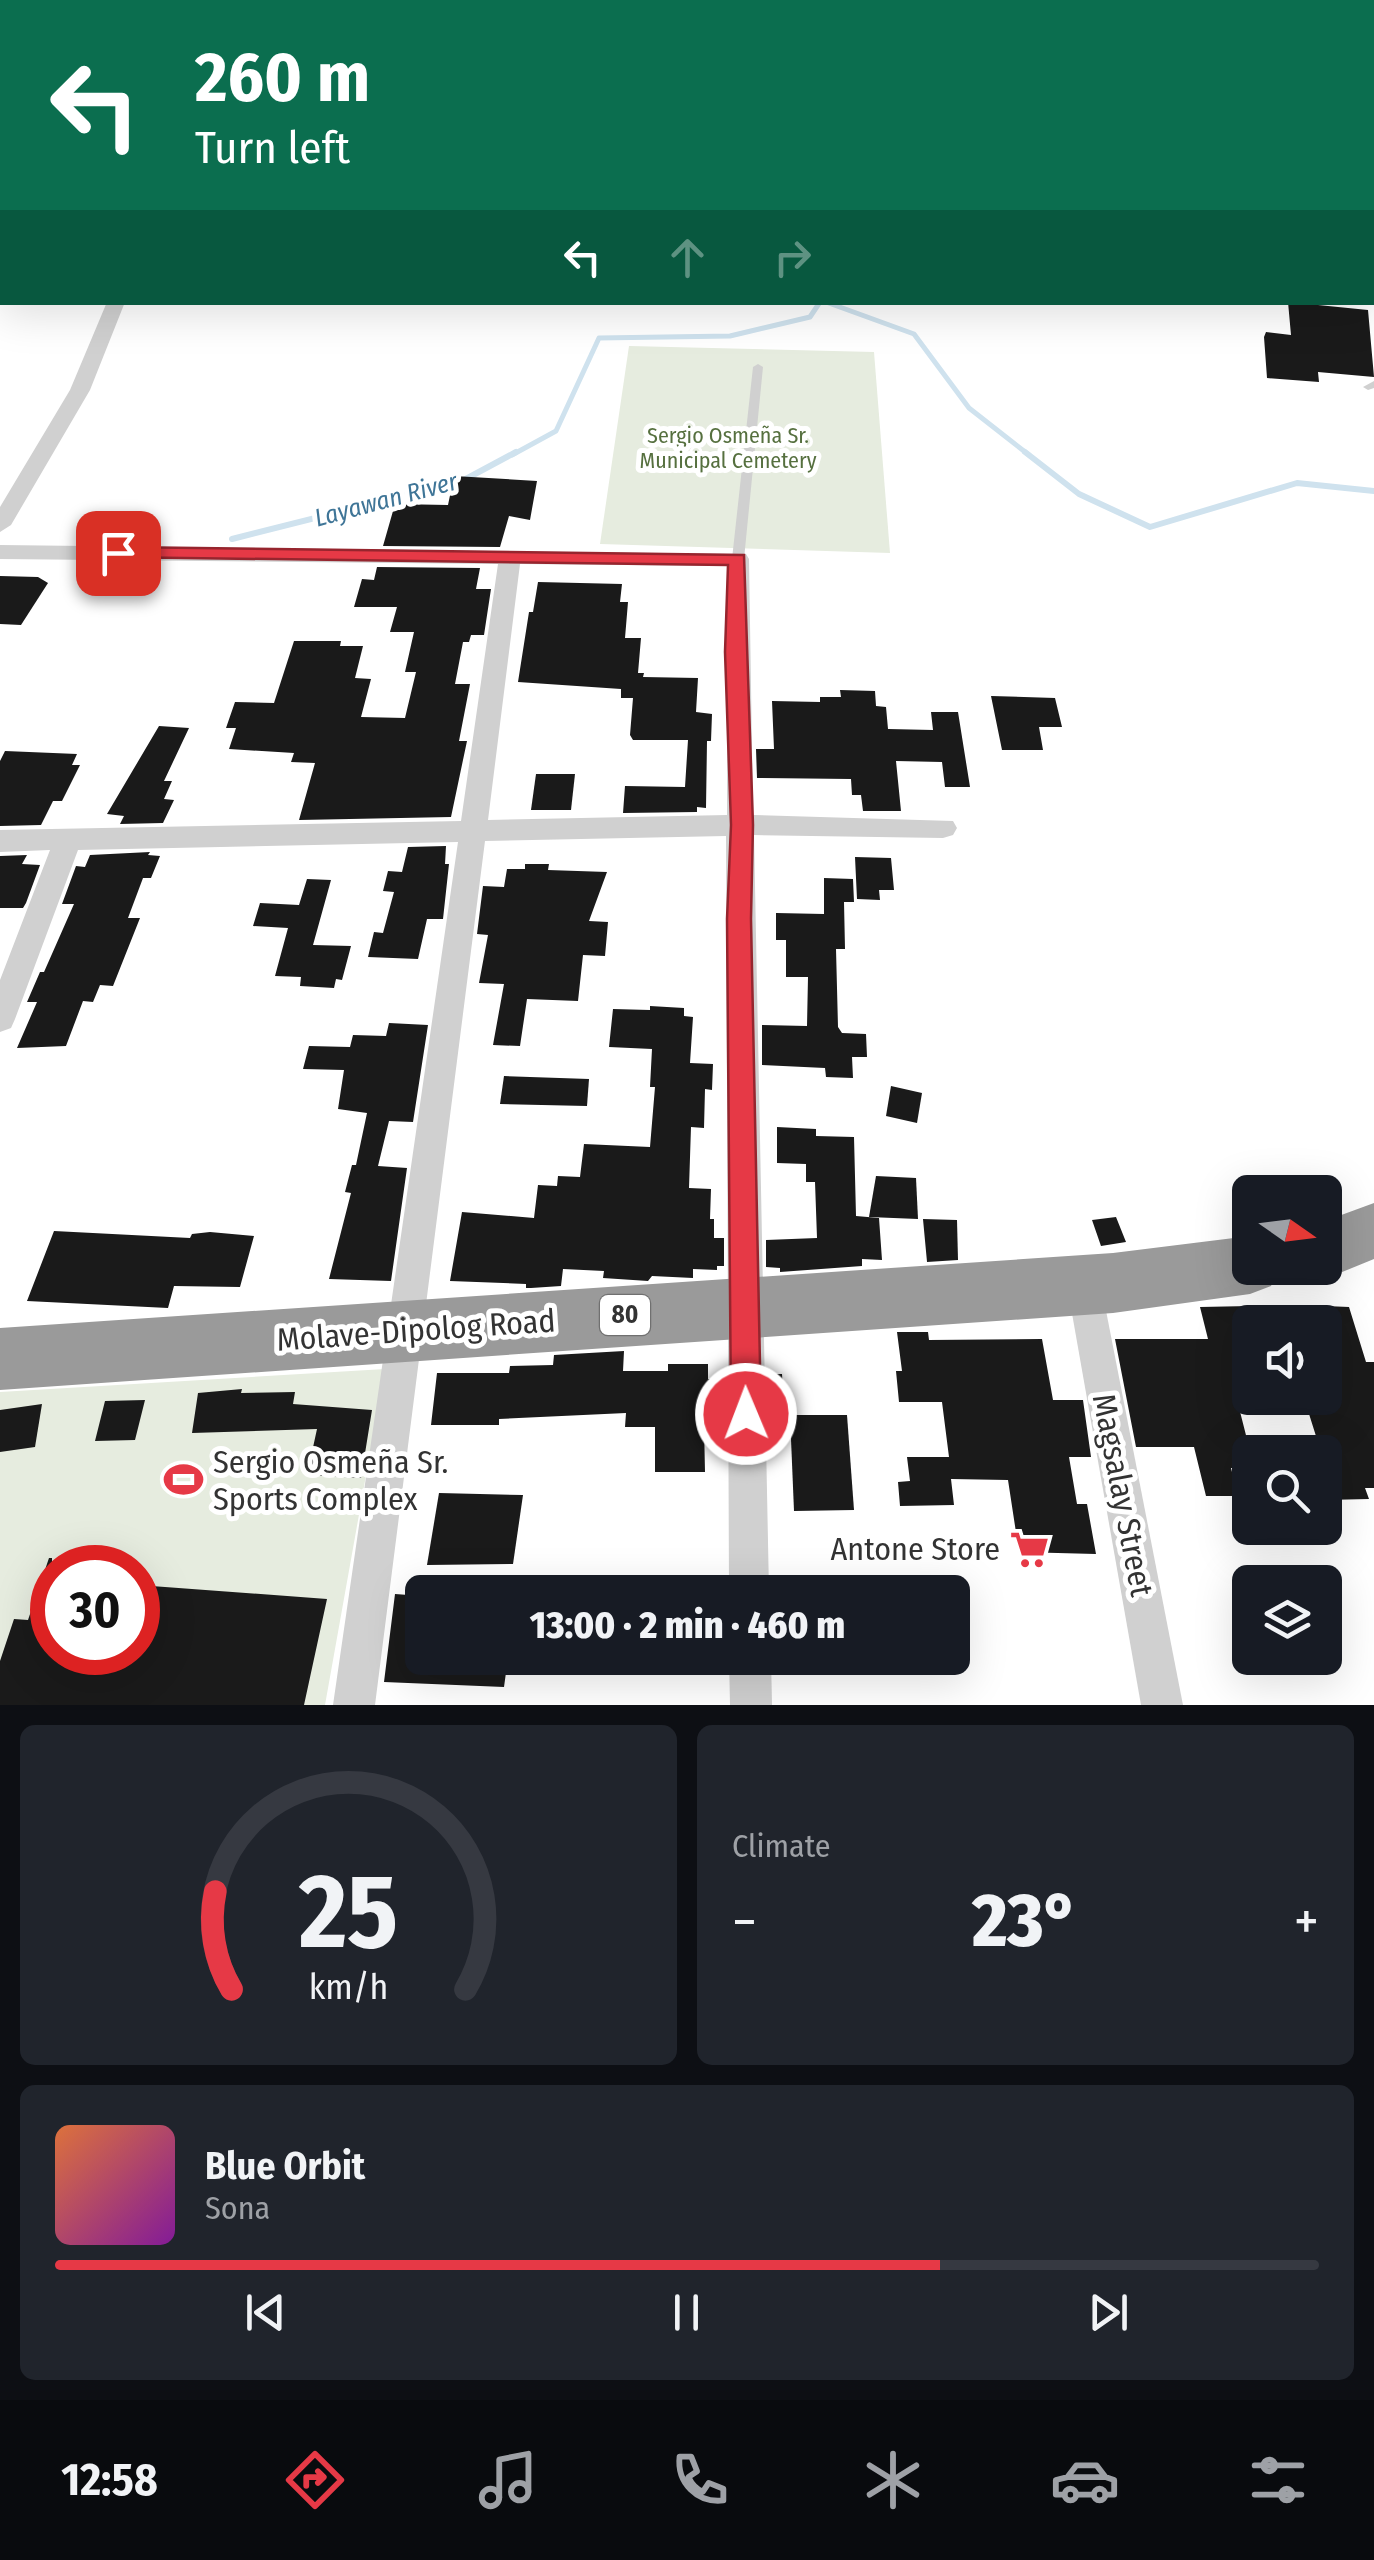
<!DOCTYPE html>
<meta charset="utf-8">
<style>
body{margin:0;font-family:"Fira Sans Condensed",sans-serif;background:#20242c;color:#f1f3f6;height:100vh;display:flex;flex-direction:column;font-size:38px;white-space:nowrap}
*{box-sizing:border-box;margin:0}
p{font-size:32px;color:#9ea1a6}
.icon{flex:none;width:55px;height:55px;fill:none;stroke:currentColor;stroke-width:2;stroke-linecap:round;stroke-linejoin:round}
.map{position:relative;height:1705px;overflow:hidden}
.details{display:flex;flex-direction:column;gap:20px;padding:20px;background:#0d0f14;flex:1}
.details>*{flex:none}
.top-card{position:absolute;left:0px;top:0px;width:1375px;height:305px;box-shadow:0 10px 40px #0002;background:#0b6e4f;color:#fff;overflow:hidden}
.needle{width:65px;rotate:104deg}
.tools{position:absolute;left:1232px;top:1175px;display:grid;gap:20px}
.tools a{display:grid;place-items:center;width:110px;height:110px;border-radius:15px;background:#171b24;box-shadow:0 10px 40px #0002;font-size:50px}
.speed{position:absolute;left:30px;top:1545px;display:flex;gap:20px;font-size:50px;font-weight:700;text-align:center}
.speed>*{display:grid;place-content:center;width:130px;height:130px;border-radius:50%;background:#171b24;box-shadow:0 10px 40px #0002;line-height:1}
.speed .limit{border:15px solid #d22;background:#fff;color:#111}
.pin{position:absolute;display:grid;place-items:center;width:85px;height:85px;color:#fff;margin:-42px;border-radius:20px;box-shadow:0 5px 15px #0006}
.me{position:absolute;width:110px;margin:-55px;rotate:359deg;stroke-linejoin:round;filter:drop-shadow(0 0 8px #0008)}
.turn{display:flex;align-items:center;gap:35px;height:210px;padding:0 30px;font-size:45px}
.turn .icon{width:130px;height:130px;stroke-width:2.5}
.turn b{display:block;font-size:70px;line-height:85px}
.lanes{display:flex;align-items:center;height:95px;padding:0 30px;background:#0003;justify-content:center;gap:50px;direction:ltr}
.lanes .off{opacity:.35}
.big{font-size:75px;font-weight:800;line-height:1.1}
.details .tile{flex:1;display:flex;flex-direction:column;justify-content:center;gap:15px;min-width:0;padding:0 35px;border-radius:15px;background:#20242c}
.details .dial{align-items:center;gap:0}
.dial svg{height:260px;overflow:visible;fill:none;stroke:#363941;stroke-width:7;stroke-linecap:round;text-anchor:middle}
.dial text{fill:#f1f3f6;stroke:none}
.song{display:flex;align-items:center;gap:30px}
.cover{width:120px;height:120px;border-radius:15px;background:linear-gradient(135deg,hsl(20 70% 55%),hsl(290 70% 35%))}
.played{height:10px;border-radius:5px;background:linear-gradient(90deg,#e63946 70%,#363941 70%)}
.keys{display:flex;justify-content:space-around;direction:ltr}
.heat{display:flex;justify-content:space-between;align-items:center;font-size:55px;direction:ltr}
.details .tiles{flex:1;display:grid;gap:20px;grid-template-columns:1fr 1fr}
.tile:last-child{grid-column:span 2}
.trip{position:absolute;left:405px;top:1575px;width:565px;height:100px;border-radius:15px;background:#171b24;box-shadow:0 10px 40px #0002;font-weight:800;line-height:100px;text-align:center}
.dock{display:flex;height:160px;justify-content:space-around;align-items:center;background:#090b0e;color:#9ea1a6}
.dock .icon{width:70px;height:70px}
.dock .current{color:#e63946}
.dock b{font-size:45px;color:#f1f3f6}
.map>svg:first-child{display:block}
.green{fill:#e6ecdf;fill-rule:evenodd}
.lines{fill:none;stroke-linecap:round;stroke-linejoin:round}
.stream-far2{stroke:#cfe2ee;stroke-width:4}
.stream-far1{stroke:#cfe2ee;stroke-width:5}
.stream{stroke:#cfe2ee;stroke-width:6}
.river{fill:#cfe2ee;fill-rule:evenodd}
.building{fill:#1a1a1a}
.lane{fill:#d0d0d0;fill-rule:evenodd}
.street{fill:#d0d0d0;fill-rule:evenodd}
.secondary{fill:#bdbdbd;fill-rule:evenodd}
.highway{fill:#9a9a9a;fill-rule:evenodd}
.route{fill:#e63946;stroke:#96252e;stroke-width:2.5}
.labels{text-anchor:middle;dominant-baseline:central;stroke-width:10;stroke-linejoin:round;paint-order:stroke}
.far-park-label{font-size:22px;fill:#56703f;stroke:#fff}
.far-water-label{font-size:25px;font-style:italic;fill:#3f7597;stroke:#fff}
.shield{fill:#fff;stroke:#707070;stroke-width:2.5}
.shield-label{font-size:25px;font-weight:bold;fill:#333}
.near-street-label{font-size:32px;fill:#333;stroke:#fff}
.near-poi-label{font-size:32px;fill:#333;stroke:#fff;text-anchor:start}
</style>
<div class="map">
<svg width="1374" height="1705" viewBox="0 0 1374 1705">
<rect width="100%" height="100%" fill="#fff"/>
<g class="green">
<path d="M629 346 874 352 890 553 600 544Z"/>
<path d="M385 1369 325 1705H0V1392ZM52 1568H138V1652H52Z"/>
</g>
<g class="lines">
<path class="stream-far2" d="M165 2 170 0"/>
<g class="stream-far1">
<path d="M826 302 914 334 969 408 1029 455"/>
<path d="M512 455 556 431 599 338 730 336 810 317 820 302"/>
</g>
<g class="stream">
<path d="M1025 452 1079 494 1150 527 1297 483 1374 491"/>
<path d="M232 539 462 481 516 452"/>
</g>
<path class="river" d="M656 0H678L679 2H657Z"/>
</g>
<g class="building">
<path d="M1288 302 1368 310 1374 377 1318 372 1319 382 1267 378 1264 337 1266 332 1291 335Z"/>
<path d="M454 476 537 481 530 520 509 516 500 547 383 546 395 504 448 505Z"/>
<path d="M377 567 480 568 476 589H491L484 635H471L469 642H463L455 684H470L459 741H467L451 817 299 820 315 763 291 762 294 753 229 749 236 728H226L235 702 274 703 294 641H341L340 646H363L355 678 371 679 361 717 405 718 416 672H405L414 632H390L397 607H354L362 579 374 580Z"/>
<path d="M0 576 38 577 48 583 21 625 0 624Z"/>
<path d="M538 582 622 584 620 602H628L625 638H641L638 673H644L643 677 698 678 696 712 712 714 711 741H707L706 808 697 807V812L623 813 625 786 685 787 688 740H633L630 735 633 698H621V689L518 682 529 612H533Z"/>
<path d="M840 690 875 691 876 706 886 707 888 729 933 730 931 712H958L970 787H945L942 762 896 761 901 811H863L861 795H852L851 779 757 778 756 749H774L772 701 820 702V697H841Z"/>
<path d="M991 696 1055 698 1062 727H1039L1043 750H1002Z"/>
<path d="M159 726 189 728 164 781H172L164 799 174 800 163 823 120 824 124 816 107 814Z"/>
<path d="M5 751 77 754 72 765H80L62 801H53L41 825 0 826V761Z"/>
<path d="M536 774H575L571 810H531Z"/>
<path d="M446 846 445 864H449L443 919H427L418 959 368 957 374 932 383 933 394 892 383 891 388 871 402 872 408 847Z"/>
<path d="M150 852 148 855 160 856 151 878H143L128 918H140L113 986 100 985 93 1002 83 1001 66 1046 17 1048 37 1002H27L40 972H44L74 904H62L76 866 85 867 90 855Z"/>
<path d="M27 855 22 864 40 865 26 903 23 908H0V856Z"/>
<path d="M855 857 891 858 894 890H879L880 900 857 899Z"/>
<path d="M525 864H549L548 870 607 872 589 921 608 922 605 956 583 955 578 1001 527 999 520 1046 493 1045 504 984 479 983 488 935 477 934 483 886 504 887 507 869H525Z"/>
<path d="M824 878 853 879 854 902H844L845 949H836L838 1027 842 1033 866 1034 867 1057H852L853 1078 826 1077 825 1068 762 1065V1025L807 1026 808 977H786V940H776V913L824 914Z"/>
<path d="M307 879 331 880 313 945 351 946 342 980 336 979 334 988 300 986 301 977 275 976 288 928 253 926 260 903 299 905Z"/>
<path d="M650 1006 684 1008V1016L693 1017 690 1063 713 1064 712 1090 705 1089 704 1128 691 1127 689 1188 711 1189 710 1219H714V1238H724V1266H717V1270L693 1269V1278L652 1276 648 1281 603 1278 604 1271 563 1269 561 1286 531 1288H526V1284L450 1281 462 1212 534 1218 538 1185 557 1186 558 1176 580 1177 584 1144 650 1147 655 1087H650L652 1049 609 1047 613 1009 650 1010Z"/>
<path d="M389 1023 428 1025 413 1122 389 1121 378 1166 407 1168 391 1281 329 1279 351 1193 345 1192 352 1165H356L367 1113 338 1109 344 1070 303 1069 309 1046 350 1047 353 1035 386 1036Z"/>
<path d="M504 1076 589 1079 587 1106 500 1104Z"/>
<path d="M891 1086 922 1093 917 1123 886 1116Z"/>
<path d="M777 1127 816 1129V1136L854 1137 856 1216 879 1218 882 1260 862 1259V1266L780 1272V1268L766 1267V1240L817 1238 815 1182H806V1164L777 1163Z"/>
<path d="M876 1176 916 1178 918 1219 869 1217Z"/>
<path d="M1116 1217 1126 1242 1101 1246 1092 1220Z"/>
<path d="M923 1219 957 1220 958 1260 927 1262Z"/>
<path d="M54 1231 190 1238 192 1234 210 1232 254 1236 240 1287 174 1286 168 1308 27 1301Z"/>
<path d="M1250 1306V1384H1233L1250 1451V1468H1231L1238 1496H1206L1194 1447H1136L1115 1339H1208L1200 1307Z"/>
<path d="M1325 1306 1349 1307 1366 1362H1374V1488H1365L1369 1499 1325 1500V1452H1321L1304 1398H1325Z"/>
<path d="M897 1332H928L929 1340 1042 1339 1053 1400H1083L1091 1457H1069L1077 1504H1087L1096 1554 1019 1552 1008 1480 951 1479 954 1505 900 1506 898 1482 910 1481 907 1457H949L942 1402H899L896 1371H902Z"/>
<path d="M624 1351 623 1371H668V1364H708V1379H724L725 1412 709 1413V1425H704L705 1472H655V1427H625L626 1413 499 1419V1425H431L437 1373H509L510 1366 553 1365 554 1355Z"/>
<path d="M768 1374H782L785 1426 769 1425Z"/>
<path d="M242 1389 241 1393 295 1392 293 1404 372 1410 361 1478 307 1475 317 1429 192 1433 198 1393Z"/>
<path d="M145 1400 135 1440 95 1441 105 1401Z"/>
<path d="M42 1404 35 1447 0 1452V1410Z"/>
<path d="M790 1415H847L854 1510 794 1511Z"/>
<path d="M439 1493 523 1495 513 1564 427 1565Z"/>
<path d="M49 1558H52V1652H138V1585L327 1599 304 1705H0V1661L14 1619 28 1620Z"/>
<path d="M395 1594 422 1596V1658H508L504 1687 384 1682Z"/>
</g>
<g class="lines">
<g class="lane">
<path d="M758 364 763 367 744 559 738 563 732 559 753 367Z"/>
<path d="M1374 381V388L1368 390 1363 387Z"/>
</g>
<g class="street">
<path d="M1372 184 1374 185V195L1372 194Z"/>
<rect x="1372" y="289" width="2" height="10"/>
<path d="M107 302H125L90 390 11 525 0 532V507L70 390Z"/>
<path d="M0 545 746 554 749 559 753 815 953 821 957 828 953 835 943 838 754 835 769 1592H729L726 836 485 841 375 1705H333L458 842 78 850 15 1019 11 1028 0 1032V980L50 850 0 852V830L461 821 498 564 0 559ZM520 564 727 566V815L488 820Z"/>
<path d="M1084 1268 1096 1273 1101 1285 1183 1705H1141L1067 1285 1072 1273Z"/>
<path d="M729 1658H771L772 1705H730Z"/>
</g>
<path class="secondary" d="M306 0H324V2H307Z"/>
<g class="highway">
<path d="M1374 1203V1259L1325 1279 1304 1270 1303 1268H1325V1221Z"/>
<path d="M1250 1236V1268H1279L1271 1286 1250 1294 1113 1313 0 1390V1328L1113 1253Z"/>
</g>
</g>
<path class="route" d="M118 547 744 555 753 825 751 919 761 1414 757 1425 746 1429 735 1425 731 1414 727 919 731 825 725 652 728 565 111 557V549Z"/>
<defs>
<symbol id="stadium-bare" viewBox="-9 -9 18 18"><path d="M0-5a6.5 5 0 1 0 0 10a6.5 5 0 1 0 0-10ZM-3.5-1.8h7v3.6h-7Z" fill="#e63946" stroke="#fff" stroke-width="2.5" paint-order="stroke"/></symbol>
<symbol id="supermarket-bare" viewBox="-9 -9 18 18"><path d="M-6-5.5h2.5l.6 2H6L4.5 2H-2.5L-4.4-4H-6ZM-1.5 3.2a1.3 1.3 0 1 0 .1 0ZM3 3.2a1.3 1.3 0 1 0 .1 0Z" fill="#e63946" stroke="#fff" stroke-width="2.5" paint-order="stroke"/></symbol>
</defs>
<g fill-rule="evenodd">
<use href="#stadium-bare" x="156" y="1452" width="55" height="55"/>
<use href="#supermarket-bare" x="1002" y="1522" width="55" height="55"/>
</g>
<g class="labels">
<g class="far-park-label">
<text x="728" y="435">Sergio Osmeña Sr.<tspan x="728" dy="25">Municipal Cemetery</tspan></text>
</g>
<g class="far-water-label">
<text transform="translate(386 500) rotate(-15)">Layawan River</text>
</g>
<rect class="shield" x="600" y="1295" width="50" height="40" rx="8"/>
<g class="shield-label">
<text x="625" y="1315">80</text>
</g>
<g class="near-street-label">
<text transform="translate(416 1330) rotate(-4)">Molave-Dipolog Road</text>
<text transform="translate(1123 1495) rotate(79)">Magsalay Street</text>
</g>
<g class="near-poi-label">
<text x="213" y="1462">Sergio Osmeña Sr.<tspan x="213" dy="37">Sports Complex</tspan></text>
<text x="1000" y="1549" text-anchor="end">Antone Store</text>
</g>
</g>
</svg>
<div class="tools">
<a><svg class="needle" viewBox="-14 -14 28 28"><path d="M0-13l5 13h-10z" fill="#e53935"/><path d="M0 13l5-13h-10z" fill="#9ea1a6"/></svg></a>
<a><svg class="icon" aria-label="sound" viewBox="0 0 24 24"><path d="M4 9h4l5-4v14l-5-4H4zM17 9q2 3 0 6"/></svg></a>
<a><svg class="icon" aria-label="search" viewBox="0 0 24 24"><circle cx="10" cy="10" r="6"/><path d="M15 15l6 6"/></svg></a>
<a><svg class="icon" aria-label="layers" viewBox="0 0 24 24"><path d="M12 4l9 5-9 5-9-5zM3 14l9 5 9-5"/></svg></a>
</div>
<div class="speed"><div class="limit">30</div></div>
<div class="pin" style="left:118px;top:553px;background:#d93025"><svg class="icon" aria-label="arrive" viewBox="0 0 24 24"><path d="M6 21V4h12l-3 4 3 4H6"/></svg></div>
<svg class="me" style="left:746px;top:1414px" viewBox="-20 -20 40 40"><circle r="17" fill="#e63946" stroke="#fff" stroke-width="3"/><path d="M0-11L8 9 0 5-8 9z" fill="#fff"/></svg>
<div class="trip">13:00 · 2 min · 460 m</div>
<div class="top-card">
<div class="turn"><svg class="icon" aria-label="left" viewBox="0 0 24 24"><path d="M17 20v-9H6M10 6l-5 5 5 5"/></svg><div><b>260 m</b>Turn left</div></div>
<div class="lanes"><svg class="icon" aria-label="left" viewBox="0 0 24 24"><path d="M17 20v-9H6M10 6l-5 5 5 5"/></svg><svg class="icon off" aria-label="ahead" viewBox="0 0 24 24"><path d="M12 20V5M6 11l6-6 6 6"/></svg><svg class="icon off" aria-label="right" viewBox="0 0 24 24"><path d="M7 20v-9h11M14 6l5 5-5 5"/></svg></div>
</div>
</div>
<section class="details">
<div class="tiles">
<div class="tile dial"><svg viewBox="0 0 100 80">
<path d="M14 69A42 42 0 1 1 86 69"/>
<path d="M14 69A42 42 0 0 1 9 39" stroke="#e63946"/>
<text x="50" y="56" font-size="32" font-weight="700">25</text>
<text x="50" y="72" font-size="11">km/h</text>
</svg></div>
<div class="tile"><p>Climate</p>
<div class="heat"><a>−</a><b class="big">23°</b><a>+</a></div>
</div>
<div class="tile">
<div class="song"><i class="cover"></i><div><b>Blue Orbit</b><p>Sona</p></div></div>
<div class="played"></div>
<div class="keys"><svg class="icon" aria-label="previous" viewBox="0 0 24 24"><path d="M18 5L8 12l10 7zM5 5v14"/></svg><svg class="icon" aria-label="pause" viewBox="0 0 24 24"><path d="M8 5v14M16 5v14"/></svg><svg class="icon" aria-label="next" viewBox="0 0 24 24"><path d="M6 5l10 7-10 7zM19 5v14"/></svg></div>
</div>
</div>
</section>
<nav class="dock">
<b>12:58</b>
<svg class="icon current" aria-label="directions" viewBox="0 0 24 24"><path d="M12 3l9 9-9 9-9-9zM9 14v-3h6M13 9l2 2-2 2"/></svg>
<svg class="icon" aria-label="music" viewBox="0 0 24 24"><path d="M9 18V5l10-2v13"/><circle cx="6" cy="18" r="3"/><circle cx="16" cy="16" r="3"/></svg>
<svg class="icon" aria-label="phone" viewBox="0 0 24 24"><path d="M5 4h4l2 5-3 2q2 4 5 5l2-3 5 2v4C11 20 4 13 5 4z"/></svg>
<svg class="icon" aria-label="climate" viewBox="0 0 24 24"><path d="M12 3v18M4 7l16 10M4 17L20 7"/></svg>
<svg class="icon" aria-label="car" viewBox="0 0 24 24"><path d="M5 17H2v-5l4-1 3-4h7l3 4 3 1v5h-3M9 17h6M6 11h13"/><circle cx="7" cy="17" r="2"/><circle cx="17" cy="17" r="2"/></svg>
<svg class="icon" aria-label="filters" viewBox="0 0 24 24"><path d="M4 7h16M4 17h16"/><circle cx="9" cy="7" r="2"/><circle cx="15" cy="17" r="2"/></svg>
</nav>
